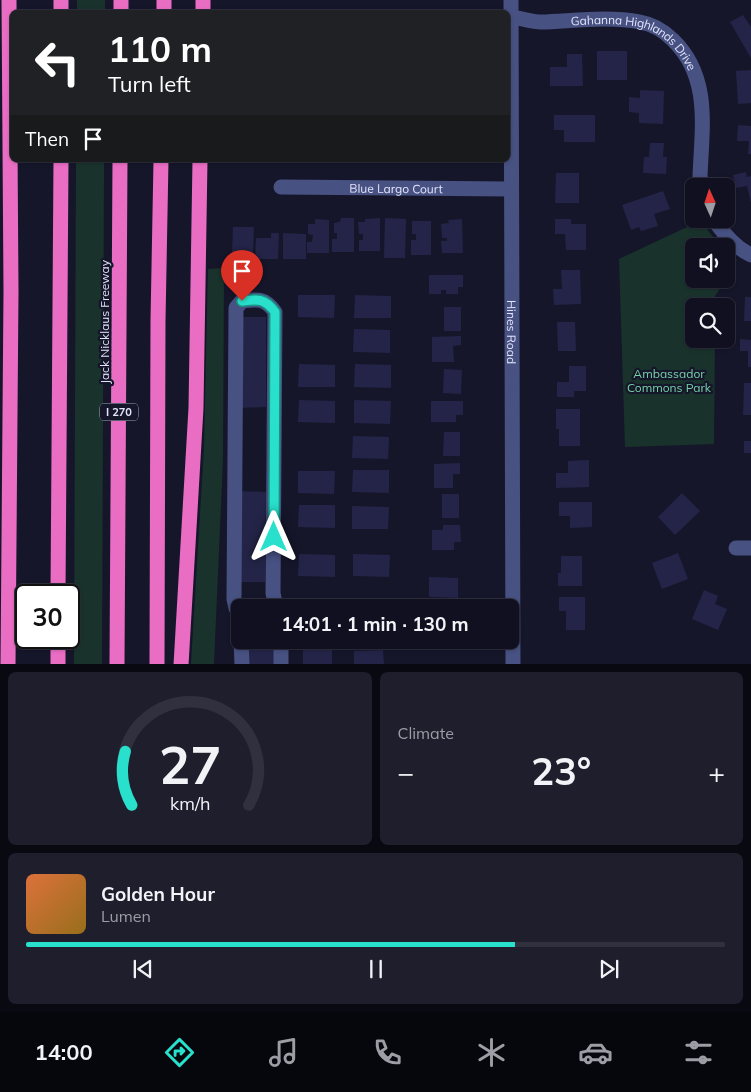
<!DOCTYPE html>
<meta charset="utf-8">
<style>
body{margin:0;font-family:Mulish,sans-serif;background:#1e1e2d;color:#f1f3f6;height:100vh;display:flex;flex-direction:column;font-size:19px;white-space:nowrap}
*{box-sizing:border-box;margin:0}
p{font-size:16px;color:#9c9da5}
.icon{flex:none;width:28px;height:28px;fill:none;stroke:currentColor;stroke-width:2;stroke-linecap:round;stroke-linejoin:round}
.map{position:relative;height:664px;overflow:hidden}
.side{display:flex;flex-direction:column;gap:8px;padding:8px;background:#090912;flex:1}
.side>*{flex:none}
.hud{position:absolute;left:10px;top:10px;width:500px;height:152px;border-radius:8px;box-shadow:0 1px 4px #0004,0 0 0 1px #30303e;background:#202124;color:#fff;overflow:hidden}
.needle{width:32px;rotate:357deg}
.buttons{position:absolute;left:685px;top:178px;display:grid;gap:10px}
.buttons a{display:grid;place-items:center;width:50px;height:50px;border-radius:8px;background:#101020;box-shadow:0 1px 4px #0004,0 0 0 1px #30303e;font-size:25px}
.speed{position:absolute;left:15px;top:584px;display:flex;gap:10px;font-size:25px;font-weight:700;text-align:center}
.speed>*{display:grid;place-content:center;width:65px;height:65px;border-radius:50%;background:#101020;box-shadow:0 1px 4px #0004,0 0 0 1px #30303e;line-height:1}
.speed .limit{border:2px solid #111;border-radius:8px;background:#fff;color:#111}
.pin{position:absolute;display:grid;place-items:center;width:42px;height:42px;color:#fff;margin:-51px -21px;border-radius:50% 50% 50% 0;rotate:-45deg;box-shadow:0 0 5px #0007}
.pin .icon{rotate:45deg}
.me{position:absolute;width:55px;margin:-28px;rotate:0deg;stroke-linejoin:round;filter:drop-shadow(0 0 4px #0008)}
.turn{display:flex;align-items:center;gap:18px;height:105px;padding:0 15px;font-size:22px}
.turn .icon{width:65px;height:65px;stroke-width:2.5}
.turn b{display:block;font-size:35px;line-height:42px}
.then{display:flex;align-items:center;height:48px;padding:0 15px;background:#0003;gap:10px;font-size:19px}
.big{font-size:38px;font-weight:700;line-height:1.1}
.side .widget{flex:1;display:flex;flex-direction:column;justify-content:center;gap:8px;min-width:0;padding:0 18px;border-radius:8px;background:#1e1e2d}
.side .dial{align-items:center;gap:0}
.dial svg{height:130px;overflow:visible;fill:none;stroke:#30303e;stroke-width:7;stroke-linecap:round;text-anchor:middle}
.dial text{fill:#f1f3f6;stroke:none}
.song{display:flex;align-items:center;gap:15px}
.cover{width:60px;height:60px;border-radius:8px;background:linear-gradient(135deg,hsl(20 70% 55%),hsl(40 70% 35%))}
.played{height:5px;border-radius:2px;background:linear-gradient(90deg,#28e0cb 70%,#30303e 70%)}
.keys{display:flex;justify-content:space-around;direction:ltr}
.heat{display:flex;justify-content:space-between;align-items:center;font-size:28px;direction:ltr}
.side .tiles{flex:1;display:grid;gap:8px;grid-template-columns:1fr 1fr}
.widget:last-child{grid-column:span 2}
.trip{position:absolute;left:231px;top:599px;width:288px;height:50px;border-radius:8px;background:#101020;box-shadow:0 1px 4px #0004,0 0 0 1px #30303e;font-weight:700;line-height:50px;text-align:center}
.tab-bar{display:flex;height:80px;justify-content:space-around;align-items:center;background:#06060d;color:#9c9da5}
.tab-bar .icon{width:35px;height:35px}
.tab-bar .current{color:#28e0cb}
.tab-bar b{font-size:22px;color:#f1f3f6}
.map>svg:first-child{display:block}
.green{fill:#19332c}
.building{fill:#242448}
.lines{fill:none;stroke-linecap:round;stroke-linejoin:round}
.minor{stroke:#475182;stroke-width:15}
.highway{stroke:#ea6dc4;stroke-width:15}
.route-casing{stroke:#1a9284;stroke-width:12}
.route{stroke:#28e0cb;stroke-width:9}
.labels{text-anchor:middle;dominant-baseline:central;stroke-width:4.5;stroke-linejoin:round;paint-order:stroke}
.shield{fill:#15162a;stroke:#a4a6bc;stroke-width:1}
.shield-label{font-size:11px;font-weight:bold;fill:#e2e4fb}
.street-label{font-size:12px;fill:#e2e4fb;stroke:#15162a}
.park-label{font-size:12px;fill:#76d2a7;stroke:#15162a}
</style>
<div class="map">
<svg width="751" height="665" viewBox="0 0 751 665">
<rect width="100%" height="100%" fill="#15162a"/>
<g class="green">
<rect x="77" y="0" width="28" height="12"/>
<path d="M76 160H104L102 664H74Z"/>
<path d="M702 220 709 232 721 246H694V279H726L715 296V306H694V339H715L714 444 625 447 619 259Z"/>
<path d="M726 251 737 260 726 278Z"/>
<path d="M224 268 223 459 214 664H191L204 447 208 269Z"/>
</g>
<g class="building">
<path d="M743 15 751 27V58L730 22Z"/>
<rect x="597" y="51" width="30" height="29"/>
<path d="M567 54H582L583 86H550V67H567Z"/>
<path d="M751 70V103L738 104 736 71Z"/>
<path d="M640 90 664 91 663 124 639 123V113L629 112V97L640 98Z"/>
<path d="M554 115H595V142H564V130H554Z"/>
<path d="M738 125 751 126V154H748L749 141H737Z"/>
<path d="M650 143H664L663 157H667L666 174 643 173 644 157H649Z"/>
<path d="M746 172 747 177 751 176V203L747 186 736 188 733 175Z"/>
<path d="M556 173H579V203H555Z"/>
<path d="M663 191 670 209 654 214 658 226 641 231 639 227 631 230 622 205Z"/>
<path d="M341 218H354V252H332V239H337V233H334V223L340 222Z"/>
<path d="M380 218V251H359V240H363V234H359L358 222H365V219Z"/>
<path d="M385 218 406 219 405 258H384Z"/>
<path d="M315 219 329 220V253H307V242H312L313 235 308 234V224H315Z"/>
<path d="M462 219 463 253H442L441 241H447V238H442L441 224 449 223 448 220Z"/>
<path d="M555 219H571V224H586V250H566L565 234H555Z"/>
<path d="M412 221H431V255H411V240H416V234H412Z"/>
<path d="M233 227H254L253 253H232Z"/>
<path d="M271 233H279L278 259H255L256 238H271Z"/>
<path d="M283 233 306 234V259H283Z"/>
<path d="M561 270H580L581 304 554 305 553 289H562Z"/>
<path d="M429 275H463V287H458V294H446V290H441V294H429Z"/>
<path d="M298 295H335L334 318 298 317Z"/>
<path d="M355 295 391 296V318H354Z"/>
<path d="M745 297H751V321H744Z"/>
<rect x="444" y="307" width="17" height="24"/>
<path d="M238 317H266V407L239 408Z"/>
<path d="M557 322H575L576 351H558Z"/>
<path d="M354 329 390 330V353L353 352Z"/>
<path d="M461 336V345L453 346 454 362H432V337Z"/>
<path d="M740 339 751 340V367H748V351H740Z"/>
<path d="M299 364 335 365V387H298Z"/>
<path d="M355 364 391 365V388L354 387Z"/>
<path d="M569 366H586V391H574V397H557V382H569Z"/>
<path d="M444 369 462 370 461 394 443 393Z"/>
<path d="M744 383H751V415H743Z"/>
<path d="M299 400 335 401V423L298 422Z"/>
<path d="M354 400 391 401 390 424 354 423Z"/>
<path d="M431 401H463V415H456V422H431Z"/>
<path d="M556 409H580V446H559V429H556Z"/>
<path d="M444 432H460V456H443Z"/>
<path d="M353 436 389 437 388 459 352 458Z"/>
<rect x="744" y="441" width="7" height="12"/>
<path d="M589 460V487L556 488V473H568V461Z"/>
<path d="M460 463V474H453V488H434V464Z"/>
<path d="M353 470H389V493L352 492Z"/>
<path d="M298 471H335L334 494 298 493Z"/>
<path d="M236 491 266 492 265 582H235Z"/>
<path d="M682 493 700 511 675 535 658 517Z"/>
<rect x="442" y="494" width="17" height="24"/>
<path d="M559 502H592V527L570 528V516H559Z"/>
<path d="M299 505H335V528L298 527Z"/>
<path d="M352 506 389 507 388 529H352Z"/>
<path d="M443 525H460L461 542H454V550H432V530H443Z"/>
<path d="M678 553 688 579 662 589 652 563Z"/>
<path d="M299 554 335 555V577L298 576Z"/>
<path d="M353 554 390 555 389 577 353 576Z"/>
<path d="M561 556H582V586H558V573H561Z"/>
<path d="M429 577 458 578V598L429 597Z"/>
<path d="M704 590 718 596 715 604 727 609 718 630 692 619Z"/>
<path d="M559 597H585V630H566V611H559Z"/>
<rect x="245" y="640" width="30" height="25"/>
<rect x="303" y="649" width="29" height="16"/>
<path d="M383 650 384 665H354V651Z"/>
</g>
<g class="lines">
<g class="minor">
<path id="s1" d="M511 0 513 665"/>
<path id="s2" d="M508 17C519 17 530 22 541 22 573 21 608 16 640 22 652 24 664 31 673 40 711 77 702 127 700 176L702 186"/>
<path id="s3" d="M281 187 511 189"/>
<path d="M713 219C724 233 734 247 751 255"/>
<path d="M736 548H751"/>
<path d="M240 614 236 608 234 599 236 308 242 301C258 299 265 298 275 312L273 593 276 608"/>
<path d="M241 640 242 665"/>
<path d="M281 640V665"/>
</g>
<g class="highway">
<path d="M61 12V0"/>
<path d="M121 12V0"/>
<path d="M164 12V0"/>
<path d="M203 12V0"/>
<path d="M58 595 61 160"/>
<path d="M8 665 11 291 9 0"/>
<path d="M58 665V638"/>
<path d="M117 665 120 160"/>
<path d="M157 665 158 321 161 160"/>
<path d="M181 665 196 408 200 160"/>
</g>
</g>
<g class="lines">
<defs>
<path id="route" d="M242 301C258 299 265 298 275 312L274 537"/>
</defs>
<use href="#route" class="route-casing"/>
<use href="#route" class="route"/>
</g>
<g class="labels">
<rect class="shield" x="100" y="403.5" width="38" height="17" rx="4"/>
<g class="shield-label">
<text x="119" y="412">I 270</text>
</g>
<g class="street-label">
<text stroke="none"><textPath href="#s2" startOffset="135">Gahanna Highlands Drive</textPath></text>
<text stroke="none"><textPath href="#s3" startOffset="115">Blue Largo Court</textPath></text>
<text transform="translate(104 322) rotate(-90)">Jack Nicklaus Freeway</text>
<text stroke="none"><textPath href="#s1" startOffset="332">Hines Road</textPath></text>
</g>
<g class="park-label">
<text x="669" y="373">Ambassador<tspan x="669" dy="14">Commons Park</tspan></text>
</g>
</g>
</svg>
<div class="buttons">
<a><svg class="needle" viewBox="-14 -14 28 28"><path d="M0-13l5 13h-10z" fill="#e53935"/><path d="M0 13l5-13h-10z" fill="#9c9da5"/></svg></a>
<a><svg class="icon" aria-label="sound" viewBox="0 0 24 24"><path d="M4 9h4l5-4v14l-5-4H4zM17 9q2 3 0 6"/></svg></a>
<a><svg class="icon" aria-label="search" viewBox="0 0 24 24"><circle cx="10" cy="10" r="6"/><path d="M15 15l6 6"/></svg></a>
</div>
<div class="speed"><div class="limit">30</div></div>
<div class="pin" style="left:242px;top:301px;background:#d93025"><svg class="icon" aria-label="arrive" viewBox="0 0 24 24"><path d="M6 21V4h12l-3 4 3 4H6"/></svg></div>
<svg class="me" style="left:274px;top:537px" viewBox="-20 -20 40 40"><path d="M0-17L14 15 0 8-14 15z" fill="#28e0cb" stroke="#fff" stroke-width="4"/></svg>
<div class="trip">14:01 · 1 min · 130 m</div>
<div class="hud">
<div class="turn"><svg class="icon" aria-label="left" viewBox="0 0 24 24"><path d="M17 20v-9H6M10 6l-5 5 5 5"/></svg><div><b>110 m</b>Turn left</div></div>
<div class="then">Then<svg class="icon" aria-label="arrive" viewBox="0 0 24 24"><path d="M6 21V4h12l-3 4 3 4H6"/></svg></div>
</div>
</div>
<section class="side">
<div class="tiles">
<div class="widget dial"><svg viewBox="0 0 100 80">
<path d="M14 69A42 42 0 1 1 86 69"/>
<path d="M14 69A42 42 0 0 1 10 36" stroke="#28e0cb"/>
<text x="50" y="56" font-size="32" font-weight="700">27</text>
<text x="50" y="72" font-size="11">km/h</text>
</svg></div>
<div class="widget"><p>Climate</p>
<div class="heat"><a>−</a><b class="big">23°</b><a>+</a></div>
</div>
<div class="widget">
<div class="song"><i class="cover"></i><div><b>Golden Hour</b><p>Lumen</p></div></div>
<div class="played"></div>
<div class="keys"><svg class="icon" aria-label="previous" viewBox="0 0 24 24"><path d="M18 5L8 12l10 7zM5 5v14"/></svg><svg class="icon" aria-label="pause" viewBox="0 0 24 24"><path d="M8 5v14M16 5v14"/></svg><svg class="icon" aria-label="next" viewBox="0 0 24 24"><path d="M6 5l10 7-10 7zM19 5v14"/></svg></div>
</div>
</div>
</section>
<nav class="tab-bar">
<b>14:00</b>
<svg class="icon current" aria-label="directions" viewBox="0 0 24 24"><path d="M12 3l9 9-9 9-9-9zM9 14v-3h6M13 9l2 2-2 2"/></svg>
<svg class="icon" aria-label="music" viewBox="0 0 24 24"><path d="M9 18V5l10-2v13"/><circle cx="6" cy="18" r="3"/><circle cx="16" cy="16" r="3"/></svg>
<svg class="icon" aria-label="phone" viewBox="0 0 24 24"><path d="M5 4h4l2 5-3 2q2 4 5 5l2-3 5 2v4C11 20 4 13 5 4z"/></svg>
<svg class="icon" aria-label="climate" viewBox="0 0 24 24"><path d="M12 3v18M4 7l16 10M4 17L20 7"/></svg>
<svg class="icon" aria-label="car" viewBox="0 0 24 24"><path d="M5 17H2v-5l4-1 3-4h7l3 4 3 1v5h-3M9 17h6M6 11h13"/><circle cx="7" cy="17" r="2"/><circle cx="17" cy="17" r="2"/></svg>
<svg class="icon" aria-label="filters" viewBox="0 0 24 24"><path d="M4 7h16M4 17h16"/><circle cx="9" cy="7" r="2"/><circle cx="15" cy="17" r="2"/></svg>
</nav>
